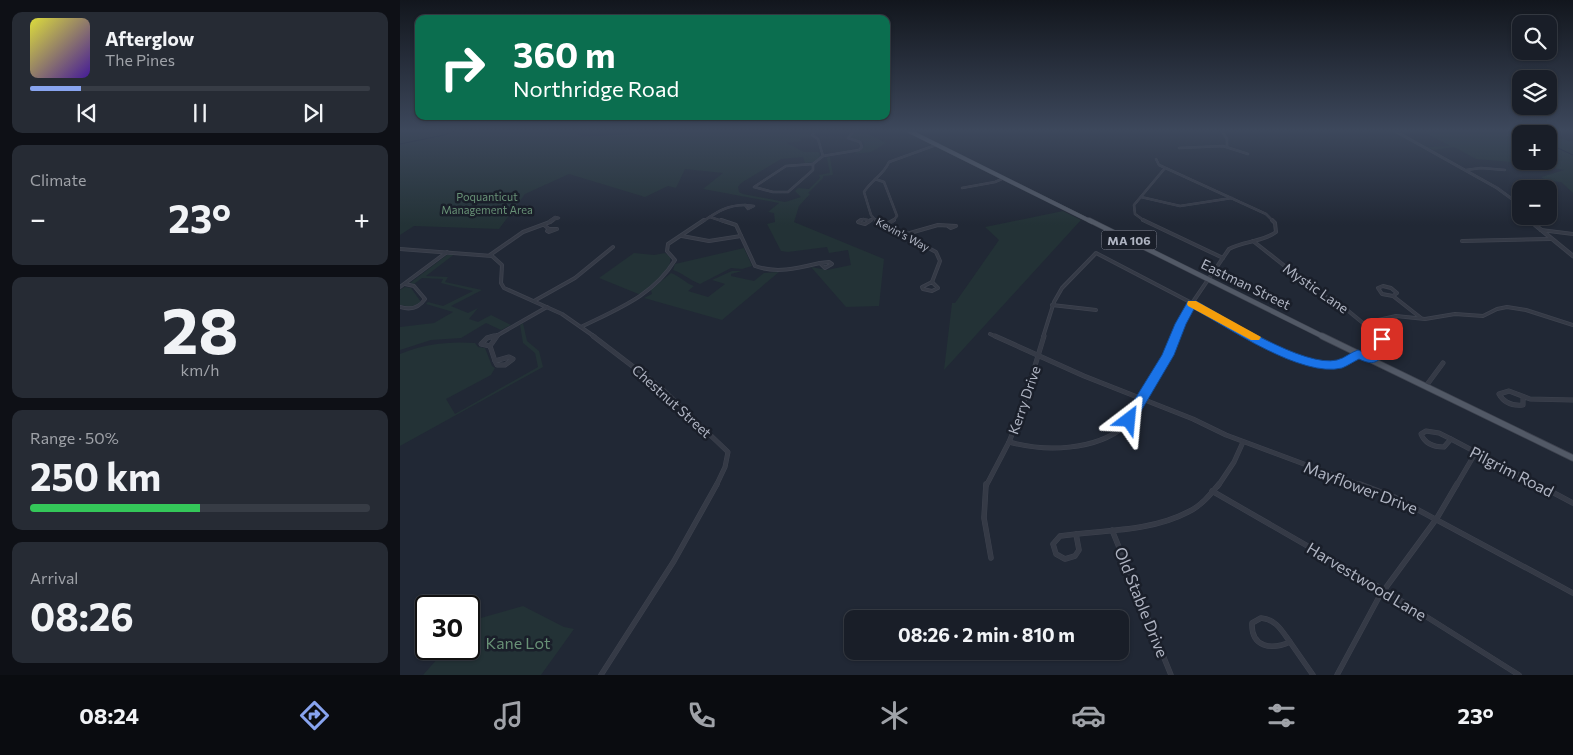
<!DOCTYPE html>
<meta charset="utf-8">
<style>
body{margin:0;font-family:Commissioner,sans-serif;background:#262b34;color:#f1f3f6;height:100vh;display:flex;flex-direction:column;font-size:19px;white-space:nowrap}
*{box-sizing:border-box;margin:0}
p{font-size:16px;color:#9fa2a8}
.icon{flex:none;width:28px;height:28px;fill:none;stroke:currentColor;stroke-width:2;stroke-linecap:round;stroke-linejoin:round}
.map{position:relative;flex:1;overflow:hidden}
.side{display:flex;flex-direction:column;gap:12px;padding:12px;background:#0e1016;width:400px}
.side>*{flex:none}
.hud{position:absolute;left:15px;top:15px;width:475px;height:105px;border-radius:10px;box-shadow:0 1px 4px #0004,0 0 0 1px #373c45;background:#0b6e4f;color:#fff;overflow:hidden}
.tools{position:absolute;left:1112px;top:15px;display:grid;gap:10px}
.tools a{display:grid;place-items:center;width:45px;height:45px;border-radius:10px;background:#191e28;box-shadow:0 1px 4px #0004,0 0 0 1px #373c45;font-size:25px}
.speed{position:absolute;left:15px;top:595px;display:flex;gap:10px;font-size:25px;font-weight:700;text-align:center}
.speed>*{display:grid;place-content:center;width:65px;height:65px;border-radius:50%;background:#191e28;box-shadow:0 1px 4px #0004,0 0 0 1px #373c45;line-height:1}
.speed .limit{border:2px solid #111;border-radius:8px;background:#fff;color:#111}
.pin{position:absolute;display:grid;place-items:center;width:42px;height:42px;color:#fff;margin:-21px;border-radius:10px;box-shadow:0 2px 8px #0006}
.me{position:absolute;width:55px;margin:-28px;rotate:29deg;stroke-linejoin:round;filter:drop-shadow(0 0 4px #0008)}
.turn{display:flex;align-items:center;gap:18px;height:105px;padding:0 15px;font-size:22px}
.turn .icon{width:65px;height:65px;stroke-width:2.5}
.turn b{display:block;font-size:35px;line-height:42px}
.big{font-size:38px;font-weight:700;line-height:1.1}
.side .card{flex:1;display:flex;flex-direction:column;justify-content:center;gap:8px;min-width:0;padding:0 18px;border-radius:10px;background:#262b34}
.side .dial{align-items:center;gap:0}
.dial b{font-size:65px;line-height:1}
.song{display:flex;align-items:center;gap:15px}
.cover{width:60px;height:60px;border-radius:8px;background:linear-gradient(135deg,hsl(60 70% 55%),hsl(260 70% 35%))}
.played{height:5px;border-radius:2px;background:linear-gradient(90deg,#88a4ef 15%,#373c45 15%)}
.keys{display:flex;justify-content:space-around;direction:ltr}
.heat{display:flex;justify-content:space-between;align-items:center;font-size:28px;direction:ltr}
.charge{height:8px;border-radius:4px;background:linear-gradient(90deg,#34c759 50%,#373c45 0)}
.trip{position:absolute;left:444px;top:610px;width:285px;height:50px;border-radius:10px;background:#191e28;box-shadow:0 1px 4px #0004,0 0 0 1px #373c45;font-weight:700;line-height:50px;text-align:center}
.dock{display:flex;height:80px;justify-content:space-around;align-items:center;background:#0a0c10;color:#9fa2a8}
.dock .icon{width:35px;height:35px}
.dock .current{color:#88a4ef}
.dock b{font-size:22px;color:#f1f3f6}
main{display:flex;flex:1;min-height:0}
.map>svg:first-child{display:block}
.green{fill:#233236;fill-rule:evenodd}
.lines{fill:none;stroke-linecap:round;stroke-linejoin:round}
.stream{stroke:#161e31;stroke-width:1}
.minor-far3-casing{stroke:#3e434f;stroke-width:2.5}
.minor-far2-casing{stroke:#3e434f;stroke-width:4}
.minor-far1-casing{stroke:#3e434f;stroke-width:5}
.minor-casing{stroke:#3e434f;stroke-width:5.5}
.tertiary-far1-casing{stroke:#3e434f;stroke-width:3}
.tertiary-casing{stroke:#3e434f;stroke-width:4.5}
.primary-far2-casing{stroke:#3e434f;stroke-width:4.5}
.primary-far1-casing{stroke:#3e434f;stroke-width:5.5}
.primary-casing{stroke:#3e434f;stroke-width:7}
.minor-far3{stroke:#353a46;stroke-width:2}
.minor-far2{stroke:#353a46;stroke-width:2.5}
.minor-far1{stroke:#353a46;stroke-width:4}
.minor{stroke:#353a46;stroke-width:4.5}
.tertiary-far1{stroke:#353a46;stroke-width:2.5}
.tertiary{stroke:#353a46;stroke-width:3}
.primary-far2{stroke:#525966;stroke-width:4}
.primary-far1{stroke:#525966;stroke-width:4.5}
.primary{stroke:#525966;stroke-width:5.5}
.route{fill:#1a73e8;stroke:#114b97}
.slow{fill:#f59e0b}
.labels{text-anchor:middle;dominant-baseline:central;stroke-width:5;stroke-linejoin:round;paint-order:stroke}
.far-park-label{font-size:11px;fill:#689176;stroke:#1a1f2a}
.far-street-label{font-size:11px;fill:#afb4c2;stroke:#1a1f2a}
.shield{fill:#1a1f2a;stroke:#828794;stroke-width:1}
.shield-label{font-size:12px;font-weight:bold;fill:#afb4c2}
.street-label{font-size:14px;fill:#afb4c2;stroke:#1a1f2a}
.near-street-label{font-size:16px;fill:#afb4c2;stroke:#1a1f2a}
.near-park-label{font-size:16px;fill:#689176;stroke:#1a1f2a}
</style>
<main>
<section class="side">
<div class="card">
<div class="song"><i class="cover"></i><div><b>Afterglow</b><p>The Pines</p></div></div>
<div class="played"></div>
<div class="keys"><svg class="icon" aria-label="previous" viewBox="0 0 24 24"><path d="M18 5L8 12l10 7zM5 5v14"/></svg><svg class="icon" aria-label="pause" viewBox="0 0 24 24"><path d="M8 5v14M16 5v14"/></svg><svg class="icon" aria-label="next" viewBox="0 0 24 24"><path d="M6 5l10 7-10 7zM19 5v14"/></svg></div>
</div>
<div class="card"><p>Climate</p>
<div class="heat"><a>−</a><b class="big">23°</b><a>+</a></div>
</div>
<div class="card dial"><b>28</b><p>km/h</p></div>
<div class="card"><p>Range · 50%</p><b class="big">250 km</b><div class="charge"></div></div>
<div class="card"><p>Arrival</p><b class="big">08:26</b></div>
</section>
<div class="map">
<svg width="1173" height="675" viewBox="0 0 1173 675">
<rect width="100%" height="100%" fill="#212835"/>
<g class="green">
<path d="M0 131H174L182 137 250 133 271 134 284 131H413L409 134 412 137 400 138 401 141 387 143 404 152H419L420 157 414 162 405 163 403 157 381 159 341 183 338 187 339 192 343 194 385 202 401 197 395 191 398 188 409 189 420 178 419 175 430 173 427 158 430 157 433 175 423 176V178L408 193 410 194 399 206 394 222 484 259 479 306 446 307 411 267 427 270 451 265 448 250 429 253 427 247 388 252 381 251 367 224 375 222 374 213 368 212 379 203 303 189 323 173 285 169 276 188 268 186 245 197 169 174 125 194 99 229 14 226 0 235Z"/>
<path d="M457 131H463L486 143 471 152 454 154 460 151 465 145 461 140 449 138Z"/>
<path d="M1047 131H1157L1147 132 1168 141H1173V193L1161 182 1148 181 1141 177 1164 170 1124 163 1076 159 1054 147 1033 150 1027 147 1050 146 1026 133ZM1121 134H1149V161H1121Z"/>
<path d="M663 211 681 220 544 370 552 303H555L599 240 585 227Z"/>
<path d="M344 248 352 266 342 269 331 268 300 284C289 280 283 273 273 270L275 264Z"/>
<path d="M56 253 26 276 48 277 45 282 82 290 51 306 68 313 78 308 69 319 78 322 91 315 111 325 101 330 86 323 61 338 31 340 0 350V327L34 323 53 312 26 304 28 302 43 306 73 291 41 283 43 279 22 278 14 284 10 283 47 255Z"/>
<path d="M234 253 254 255 265 253 270 257C273 272 251 286 241 295L199 278Z"/>
<path d="M332 271H342L331 274V276L354 281 364 273 379 272 322 320 244 298 252 294 251 290 271 273C280 276 285 283 294 286L288 291 308 297 325 284 312 280Z"/>
<path d="M5 287 11 288 21 302 11 307 0 305V290Z"/>
<path d="M123 323 127 341 139 351 143 367 0 446V354C24 344 49 341 75 343L78 347 85 348 92 366 95 368 91 375 46 399 55 414 138 367 135 353 123 343 120 325Z"/>
<path d="M123 606 164 627 174 629 141 675H23L46 649H69L70 621Z"/>
</g>
<g class="lines">
<g class="stream">
<path d="M1109 131 1121 135"/>
<path d="M0 144 44 135 54 131"/>
<path d="M1149 144 1173 155"/>
</g>
<defs>
<g id="minor-far3">
<path d="M415 131 412 135 418 139 423 156"/>
<path d="M822 131 827 139V147"/>
<path d="M779 148 823 146 848 154"/>
<path d="M423 156 459 150 462 147 460 142 448 138 454 131"/>
<path d="M756 159 759 165 866 214 874 222"/>
<path d="M413 164V170L388 192H373L354 187 386 166Z"/>
<path d="M413 164 423 156"/>
<path d="M1066 170 1081 168 1105 170"/>
<path d="M475 179 484 182 497 216 492 222"/>
<path d="M562 188 595 182 604 178"/>
<path d="M741 197 780 206 832 198"/>
<path d="M345 205 354 206 348 209Z"/>
<path d="M155 217 159 218 149 221Z"/>
<path d="M310 217 325 222"/>
<path d="M302 222C317 212 327 205 345 205"/>
<path d="M458 222 463 219 468 220"/>
<path d="M469 222 473 219"/>
<path d="M477 222 471 215 464 192C472 179 483 176 489 162L536 145"/>
<path d="M746 222 735 214 734 205 765 168"/>
</g>
<g id="minor-far2">
<path d="M321 220 336 225 355 266C376 274 399 268 420 263"/>
<path d="M461 220 458 222 465 224 471 220"/>
<path d="M476 220 536 252 540 261 532 282"/>
<path d="M743 220 823 258"/>
<path d="M150 222 153 220"/>
<path d="M144 225 149 229"/>
<path d="M483 226 494 220"/>
<path d="M149 229H157L149 232 147 231Z"/>
<path d="M1141 230 1173 234"/>
<path d="M503 235 538 225 556 226 551 228 548 226"/>
<path d="M282 236 309 241 341 236"/>
<path d="M853 241 919 293 941 305 980 337"/>
<path d="M1062 241 1151 239"/>
<path d="M0 249 92 256 102 265 101 283 104 288 162 314 195 337"/>
<path d="M90 255 123 232 150 222"/>
<path d="M429 262 432 264 425 268 420 263Z"/>
<path d="M532 282 538 288 532 291 523 289 522 287Z"/>
<path d="M983 286 991 288 997 293 993 296 982 294 978 288Z"/>
<path d="M0 287 47 252"/>
<path d="M993 296 1021 318"/>
<path d="M134 301 175 278 213 247"/>
<path d="M652 305 696 310"/>
<path d="M0 307C10 310 19 308 25 299L14 286 5 284"/>
<path d="M965 323 996 316 1025 319 1055 314 1083 316 1097 309 1107 307 1126 310 1173 325"/>
<path d="M181 327C217 309 253 296 275 260L267 251 268 244 304 220"/>
<path d="M590 334 597 337"/>
<path d="M98 335 147 307"/>
<path d="M90 337 98 335"/>
<path d="M96 337 98 335"/>
<path d="M643 337 654 302 662 288 696 253 857 337"/>
<path d="M775 337 786 312 829 249C843 241 863 242 876 232L875 223 872 220"/>
</g>
<g id="minor-far1">
<path d="M94 336 87 338 81 344 90 346 97 336"/>
<path d="M193 336 261 388 328 452 325 467 316 486"/>
<path d="M595 336 684 376 793 419 826 435 963 486"/>
<path d="M854 336C889 354 920 378 958 354"/>
<path d="M90 346 95 361"/>
<path d="M109 357 113 359 105 365H97L95 361Z"/>
<path d="M971 360 984 345 980 336"/>
<path d="M1026 386 1043 363"/>
<path d="M1123 398V405C1113 406 1104 403 1099 394L1109 391 1130 399 1173 400"/>
<path d="M1026 431 1039 433 1051 439 1044 447C1034 447 1025 444 1021 434Z"/>
<path d="M1051 439 1140 486"/>
<path d="M609 442C645 452 695 451 725 426L768 355 776 336"/>
<path d="M586 486 609 442 621 412 644 336"/>
<path d="M818 486 834 462 843 442"/>
<path d="M1056 486 1076 452"/>
</g>
<g id="minor">
<path d="M586 484 584 518 591 558"/>
<path d="M960 484 994 497 1173 593"/>
<path d="M1137 484 1173 503"/>
<path d="M812 491 984 590 1119 675"/>
<path d="M712 530 771 675"/>
<path d="M676 534 679 550 675 556 665 559 656 554 653 544 660 536C701 530 750 532 788 512 801 506 810 495 819 484"/>
<path d="M861 618C876 619 882 631 890 642 872 650 851 648 852 623Z"/>
<path d="M890 642 913 675"/>
<path d="M201 675 274 561 317 484"/>
<path d="M937 675 979 597 1037 518 1057 484"/>
</g>
<g id="tertiary-far1">
<path d="M995 131 1097 188 1112 199 1121 214"/>
<path d="M1124 216 1131 222"/>
</g>
<path id="tertiary" d="M1129 220 1173 256"/>
<path id="primary-far2" d="M509 131 692 222"/>
<path id="primary-far1" d="M689 220 924 337"/>
<path id="primary" d="M922 336 1173 458"/>
</defs>
<use href="#minor-far3" class="minor-far3-casing"/>
<use href="#minor-far2" class="minor-far2-casing"/>
<use href="#minor-far1" class="minor-far1-casing"/>
<use href="#minor" class="minor-casing"/>
<use href="#tertiary-far1" class="tertiary-far1-casing"/>
<use href="#tertiary" class="tertiary-casing"/>
<use href="#primary-far2" class="primary-far2-casing"/>
<use href="#primary-far1" class="primary-far1-casing"/>
<use href="#primary" class="primary-casing"/>
<use href="#minor-far3" class="minor-far3"/>
<use href="#minor-far2" class="minor-far2"/>
<use href="#minor-far1" class="minor-far1"/>
<use href="#minor" class="minor"/>
<use href="#tertiary-far1" class="tertiary-far1"/>
<use href="#tertiary" class="tertiary"/>
<use href="#primary-far2" class="primary-far2"/>
<use href="#primary-far1" class="primary-far1"/>
<use href="#primary" class="primary"/>
</g>
<linearGradient id="sky" x2="0" y2="1"><stop stop-color="#12161d"/><stop offset="0.58" stop-color="#3d485c"/><stop offset="1" stop-color="#3d485c" stop-opacity="0"/></linearGradient>
<rect width="1173" height="225" fill="url(#sky)"/>
<path class="route" d="M788 301H796C826 318 905 368 937 360 945 358 951 352 958 350L970 355 977 346 978 337 982 336 988 339 989 347C979 361 976 367 959 359 953 362 947 366 942 368 902 378 829 328 794 309L786 324 774 355 734 423H724L722 420 762 355 775 324Z"/>
<path class="slow" d="M788 301H796L861 337 859 340H851L788 306 787 304Z"/>
<g class="labels">
<g class="far-park-label">
<text x="87" y="196">Poquanticut<tspan x="87" dy="13">Management Area</tspan></text>
</g>
<g class="far-street-label">
<text transform="translate(503 234) rotate(28)">Kevin's Way</text>
</g>
<rect class="shield" x="701.5" y="230.5" width="55" height="19" rx="4"/>
<g class="shield-label">
<text x="729" y="240">MA 106</text>
</g>
<g class="street-label">
<text transform="translate(846 284) rotate(26)">Eastman Street</text>
<text transform="translate(916 288) rotate(35)">Mystic Lane</text>
<text transform="translate(624 400) rotate(-71)">Kerry Drive</text>
<text transform="translate(272 401) rotate(42)">Chestnut Street</text>
</g>
<g class="near-street-label">
<text transform="translate(1112 471) rotate(27)">Pilgrim Road</text>
<text transform="translate(961 487) rotate(21)">Mayflower Drive</text>
<text transform="translate(967 581) rotate(31)">Harvestwood Lane</text>
<text transform="translate(742 602) rotate(68)">Old Stable Drive</text>
</g>
<g class="near-park-label">
<text x="118" y="642">Kane Lot</text>
</g>
</g>
</svg>
<div class="tools">
<a><svg class="icon" aria-label="search" viewBox="0 0 24 24"><circle cx="10" cy="10" r="6"/><path d="M15 15l6 6"/></svg></a>
<a><svg class="icon" aria-label="layers" viewBox="0 0 24 24"><path d="M12 4l9 5-9 5-9-5zM3 14l9 5 9-5"/></svg></a>
<a>+</a>
<a>−</a>
</div>
<div class="speed"><div class="limit">30</div></div>
<div class="pin" style="left:982px;top:339px;background:#d93025"><svg class="icon" aria-label="arrive" viewBox="0 0 24 24"><path d="M6 21V4h12l-3 4 3 4H6"/></svg></div>
<svg class="me" style="left:729px;top:420px" viewBox="-20 -20 40 40"><path d="M0-17L14 15 0 8-14 15z" fill="#1a73e8" stroke="#fff" stroke-width="4"/></svg>
<div class="trip">08:26 · 2 min · 810 m</div>
<div class="hud">
<div class="turn"><svg class="icon" aria-label="right" viewBox="0 0 24 24"><path d="M7 20v-9h11M14 6l5 5-5 5"/></svg><div><b>360 m</b>Northridge Road</div></div>
</div>
</div>
</main>
<nav class="dock">
<b>08:24</b>
<svg class="icon current" aria-label="directions" viewBox="0 0 24 24"><path d="M12 3l9 9-9 9-9-9zM9 14v-3h6M13 9l2 2-2 2"/></svg>
<svg class="icon" aria-label="music" viewBox="0 0 24 24"><path d="M9 18V5l10-2v13"/><circle cx="6" cy="18" r="3"/><circle cx="16" cy="16" r="3"/></svg>
<svg class="icon" aria-label="phone" viewBox="0 0 24 24"><path d="M5 4h4l2 5-3 2q2 4 5 5l2-3 5 2v4C11 20 4 13 5 4z"/></svg>
<svg class="icon" aria-label="climate" viewBox="0 0 24 24"><path d="M12 3v18M4 7l16 10M4 17L20 7"/></svg>
<svg class="icon" aria-label="car" viewBox="0 0 24 24"><path d="M5 17H2v-5l4-1 3-4h7l3 4 3 1v5h-3M9 17h6M6 11h13"/><circle cx="7" cy="17" r="2"/><circle cx="17" cy="17" r="2"/></svg>
<svg class="icon" aria-label="filters" viewBox="0 0 24 24"><path d="M4 7h16M4 17h16"/><circle cx="9" cy="7" r="2"/><circle cx="15" cy="17" r="2"/></svg>
<b>23°</b>
</nav>
